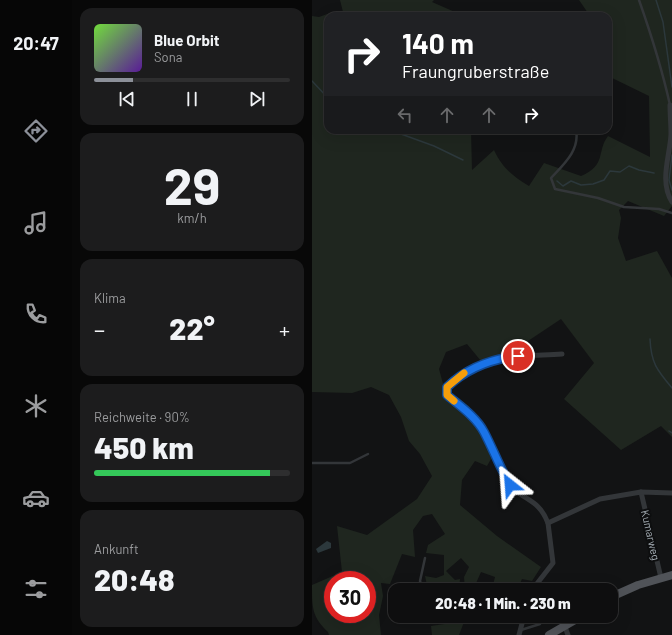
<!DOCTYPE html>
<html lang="de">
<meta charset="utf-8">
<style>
body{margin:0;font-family:Barlow,sans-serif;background:#1c1c1d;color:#f1f3f6;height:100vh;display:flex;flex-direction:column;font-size:15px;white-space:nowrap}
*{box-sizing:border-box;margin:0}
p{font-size:13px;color:#9b9c9e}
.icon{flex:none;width:22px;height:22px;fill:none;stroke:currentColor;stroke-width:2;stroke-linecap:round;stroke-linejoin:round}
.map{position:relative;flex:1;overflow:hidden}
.side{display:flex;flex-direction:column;gap:8px;padding:8px;background:#080808;width:240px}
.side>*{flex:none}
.hud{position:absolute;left:12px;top:12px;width:288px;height:122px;border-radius:12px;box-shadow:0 4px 16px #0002,0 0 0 1px #2e2e2f;background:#202124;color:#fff;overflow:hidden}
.speed{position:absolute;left:12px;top:571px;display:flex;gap:8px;font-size:20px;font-weight:700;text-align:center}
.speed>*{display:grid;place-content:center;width:52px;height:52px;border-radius:50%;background:#0e0e0f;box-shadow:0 4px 16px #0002,0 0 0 1px #2e2e2f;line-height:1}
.speed .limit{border:6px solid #d22;background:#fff;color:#111}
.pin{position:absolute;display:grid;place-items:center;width:34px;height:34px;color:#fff;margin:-17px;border:2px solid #fff;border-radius:50%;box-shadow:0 1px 4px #0007}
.me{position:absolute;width:44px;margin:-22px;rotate:332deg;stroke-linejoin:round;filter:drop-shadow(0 0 3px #0008)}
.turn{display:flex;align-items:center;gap:14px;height:84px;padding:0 12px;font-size:18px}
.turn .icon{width:52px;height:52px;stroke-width:2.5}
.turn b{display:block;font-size:28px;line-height:34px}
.lanes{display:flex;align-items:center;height:38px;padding:0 12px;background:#0003;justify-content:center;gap:20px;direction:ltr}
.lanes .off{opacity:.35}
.big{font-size:30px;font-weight:800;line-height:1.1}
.side .widget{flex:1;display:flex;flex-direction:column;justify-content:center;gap:6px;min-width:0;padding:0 14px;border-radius:12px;background:#1c1c1d}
.side .dial{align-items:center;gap:0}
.dial b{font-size:52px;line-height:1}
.song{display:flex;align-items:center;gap:12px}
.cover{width:48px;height:48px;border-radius:6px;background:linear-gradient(135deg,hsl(100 70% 55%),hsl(270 70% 35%))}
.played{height:4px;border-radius:2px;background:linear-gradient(90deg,#8c9099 20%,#2e2e2f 20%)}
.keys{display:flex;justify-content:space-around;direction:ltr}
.heat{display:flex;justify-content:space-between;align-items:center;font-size:22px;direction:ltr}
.charge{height:6px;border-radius:3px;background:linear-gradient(90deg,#34c759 90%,#2e2e2f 0)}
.trip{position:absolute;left:76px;top:583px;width:230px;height:40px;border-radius:12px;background:#0e0e0f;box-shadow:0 4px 16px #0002,0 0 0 1px #2e2e2f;font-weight:800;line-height:40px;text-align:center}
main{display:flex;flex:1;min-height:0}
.menu{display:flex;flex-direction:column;width:72px;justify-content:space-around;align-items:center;background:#060606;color:#9b9c9e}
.menu .icon{width:28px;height:28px}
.menu .active{color:#8c9099}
.menu b{font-size:18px;color:#f1f3f6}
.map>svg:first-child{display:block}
.green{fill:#1f261f;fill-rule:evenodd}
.water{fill:#2c383c}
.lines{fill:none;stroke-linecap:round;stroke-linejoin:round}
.stream{stroke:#2c383c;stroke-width:1.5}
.lane{stroke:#333639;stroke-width:2.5}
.street{stroke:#333639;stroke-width:5}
.primary{stroke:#505358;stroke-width:8}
.route-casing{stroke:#114b97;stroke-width:10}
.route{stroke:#1a73e8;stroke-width:7}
.slow{stroke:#f59e0b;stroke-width:7}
.labels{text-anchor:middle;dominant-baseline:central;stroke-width:4;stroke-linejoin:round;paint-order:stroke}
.street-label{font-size:11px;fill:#a4adb4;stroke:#0d0e0f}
</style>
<main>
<nav class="menu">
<b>20:47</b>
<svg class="icon active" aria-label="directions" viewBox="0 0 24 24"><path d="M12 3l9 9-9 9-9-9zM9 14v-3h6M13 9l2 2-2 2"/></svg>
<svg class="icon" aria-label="music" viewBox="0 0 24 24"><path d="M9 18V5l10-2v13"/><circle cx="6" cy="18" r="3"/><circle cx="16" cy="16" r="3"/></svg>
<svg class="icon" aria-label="phone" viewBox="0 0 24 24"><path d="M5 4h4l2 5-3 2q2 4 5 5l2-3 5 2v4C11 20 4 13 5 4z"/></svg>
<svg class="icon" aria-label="climate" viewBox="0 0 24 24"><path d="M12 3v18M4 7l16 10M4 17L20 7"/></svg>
<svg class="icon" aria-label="car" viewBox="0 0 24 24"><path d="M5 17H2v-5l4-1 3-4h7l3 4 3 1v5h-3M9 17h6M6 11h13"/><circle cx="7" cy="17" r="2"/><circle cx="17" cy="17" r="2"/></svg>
<svg class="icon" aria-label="filters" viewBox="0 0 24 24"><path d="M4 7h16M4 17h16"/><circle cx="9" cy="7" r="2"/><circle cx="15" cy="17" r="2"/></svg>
</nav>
<section class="side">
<div class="widget">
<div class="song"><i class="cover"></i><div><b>Blue Orbit</b><p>Sona</p></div></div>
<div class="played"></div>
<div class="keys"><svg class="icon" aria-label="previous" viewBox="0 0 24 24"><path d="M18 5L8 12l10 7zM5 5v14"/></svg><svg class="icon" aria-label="pause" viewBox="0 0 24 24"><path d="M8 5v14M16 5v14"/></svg><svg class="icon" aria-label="next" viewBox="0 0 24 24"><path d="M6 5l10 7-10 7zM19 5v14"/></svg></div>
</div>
<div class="widget dial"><b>29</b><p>km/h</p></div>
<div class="widget"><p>Klima</p>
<div class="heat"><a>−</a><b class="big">22°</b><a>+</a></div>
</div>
<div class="widget"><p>Reichweite · 90%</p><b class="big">450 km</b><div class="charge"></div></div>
<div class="widget"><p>Ankunft</p><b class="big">20:48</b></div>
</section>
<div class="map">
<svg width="360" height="635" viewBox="0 0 360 635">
<rect width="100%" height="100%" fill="#121314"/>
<g class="green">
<path d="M28 0H122L120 2 152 16H32Z"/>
<path d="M267 0H360V206L352 216 316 201 307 210 309 218 306 238 314 261 345 251 360 278V437L349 426 309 450 252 399 282 363 249 319 210 345 215 354 190 355 169 361 155 344 134 352 127 369 133 391 157 406 167 421 179 459 175 466 163 461 150 480 148 505 185 536 229 567 220 581 210 579 205 590 180 589 183 577 169 572 161 590H153L152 577 157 567 149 558 134 571 143 580 148 579 147 590H116L113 576 124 578 132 575V555L114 553 116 545 133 534 120 514 111 516 101 530 103 557 90 554 78 584 69 583 71 596 67 615 69 635H17L16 632C0 617 0 608 0 585L30 572 25 526 55 535 105 499 120 476 108 454 97 441 89 417 77 395 59 387 40 393 0 392V16L7 17 21 12 30 16H16V130H159L160 170 182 150C190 167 200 176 217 186L232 163 269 176C295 165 284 152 296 136L338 157 337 96 296 76V16H278ZM21 580H55V614H21Z"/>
<path d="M149 616H189L183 619 152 622 147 635H120L119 626 146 622Z"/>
</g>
<path class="water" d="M15 541 19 543V548L6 553 4 549Z"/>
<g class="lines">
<g class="stream">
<path d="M344 0 351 22 360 87"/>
<path d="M0 81 16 98"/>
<path d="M78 130 122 146 151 160"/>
<path d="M360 155 357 180 360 190"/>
<path d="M245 181 251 186 259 181 269 185 281 184 292 180 298 171 308 172 317 166 327 170 342 173"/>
<path d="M338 339C339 363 345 370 360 388"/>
<path d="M357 431 360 433"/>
</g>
<g class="lane">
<path d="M327 0C339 34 350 69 358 105"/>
<path d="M264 130C268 150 252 164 239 178L243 189 286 198 312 207 347 209 360 213"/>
<path d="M0 463H38L56 454"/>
<path d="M111 590 108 581 113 558"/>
<path d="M209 630 228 624"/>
</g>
<g class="street">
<path d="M358 105C358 115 359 124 359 134 358 156 347 181 360 202"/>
<path d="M329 492 349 578"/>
<path d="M236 523C227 499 212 501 198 485 185 471 181 449 172 432 164 417 148 406 135 395V387C170 353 205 357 250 354"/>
<path d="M220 590 241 563 236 523 288 499 329 492 360 493"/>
<path d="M88 617 89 616"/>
<path d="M253 627 256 635"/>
<path d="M207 635 212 616"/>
</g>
<g class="primary">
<path d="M299 597 326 585 360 575"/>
<path d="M237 635 270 616"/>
</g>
</g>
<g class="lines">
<defs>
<path id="route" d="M198 485C188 468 181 449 172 432 164 417 148 406 135 395V387C155 368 178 359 206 356"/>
</defs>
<use href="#route" class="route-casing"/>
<use href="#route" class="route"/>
<path class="slow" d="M142 401 135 395V387L152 373"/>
</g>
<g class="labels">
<g class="street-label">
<text transform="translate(339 535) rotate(77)">Kumarweg</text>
</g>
</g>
</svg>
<div class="speed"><div class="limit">30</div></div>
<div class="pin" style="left:206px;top:356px;background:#d93025"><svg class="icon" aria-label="arrive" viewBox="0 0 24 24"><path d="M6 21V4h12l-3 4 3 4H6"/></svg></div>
<svg class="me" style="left:198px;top:485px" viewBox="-20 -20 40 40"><path d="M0-17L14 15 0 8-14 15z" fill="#1a73e8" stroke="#fff" stroke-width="4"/></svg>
<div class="trip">20:48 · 1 Min. · 230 m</div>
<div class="hud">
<div class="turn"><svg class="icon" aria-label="right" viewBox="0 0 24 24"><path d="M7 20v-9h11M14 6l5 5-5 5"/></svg><div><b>140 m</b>Fraungruberstraße</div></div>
<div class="lanes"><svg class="icon off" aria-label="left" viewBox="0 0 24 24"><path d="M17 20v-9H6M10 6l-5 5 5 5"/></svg><svg class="icon off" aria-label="ahead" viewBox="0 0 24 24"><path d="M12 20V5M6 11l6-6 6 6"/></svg><svg class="icon off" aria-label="ahead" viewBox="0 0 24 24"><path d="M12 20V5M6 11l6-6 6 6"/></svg><svg class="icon" aria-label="right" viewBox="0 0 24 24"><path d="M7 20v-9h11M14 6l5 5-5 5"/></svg></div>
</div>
</div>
</main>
